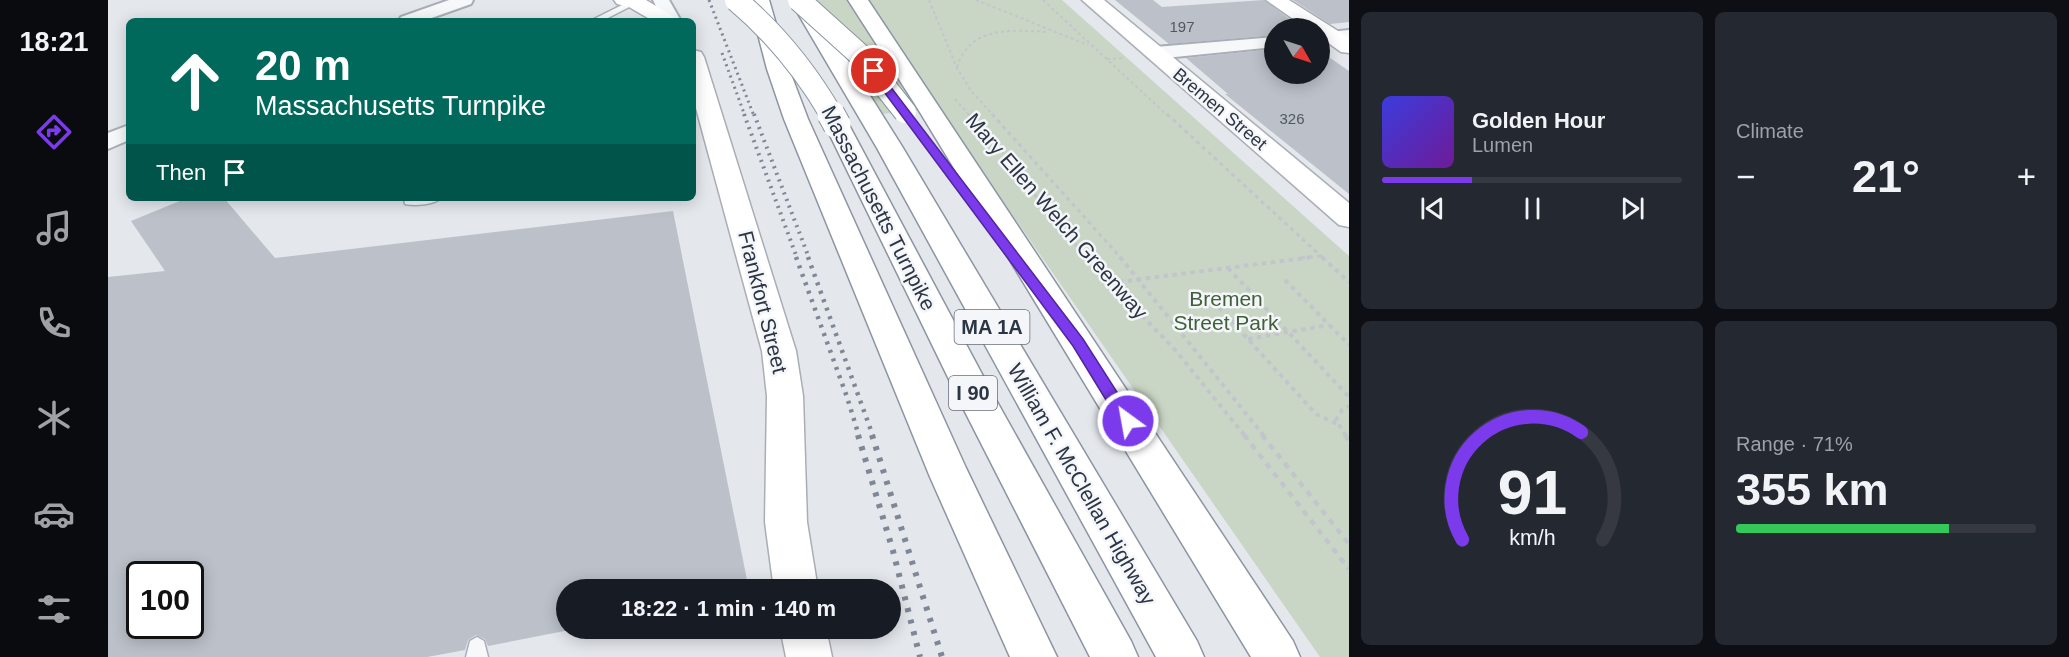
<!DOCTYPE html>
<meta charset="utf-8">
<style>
body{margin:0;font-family:Helvetica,sans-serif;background:#242831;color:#f1f3f6;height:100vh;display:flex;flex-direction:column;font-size:22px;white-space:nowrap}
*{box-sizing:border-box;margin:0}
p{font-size:20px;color:#9ea1a6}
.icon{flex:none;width:33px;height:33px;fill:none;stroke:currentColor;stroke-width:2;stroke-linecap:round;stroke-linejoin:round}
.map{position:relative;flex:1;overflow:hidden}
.panel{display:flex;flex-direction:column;gap:12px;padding:12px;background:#0d0f14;width:720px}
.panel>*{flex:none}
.hud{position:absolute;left:18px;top:18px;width:570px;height:183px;border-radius:9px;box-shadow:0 3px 15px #0003;background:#00695c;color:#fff;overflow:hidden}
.needle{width:39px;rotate:129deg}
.buttons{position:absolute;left:1156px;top:18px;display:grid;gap:12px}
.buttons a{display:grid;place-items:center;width:66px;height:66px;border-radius:50%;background:#171b24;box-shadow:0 3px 15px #0003;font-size:30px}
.speed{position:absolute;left:18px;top:561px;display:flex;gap:12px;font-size:30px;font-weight:700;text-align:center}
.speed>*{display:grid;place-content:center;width:78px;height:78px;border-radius:50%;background:#171b24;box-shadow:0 3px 15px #0003;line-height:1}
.speed .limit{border:3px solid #111;border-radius:9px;background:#fff;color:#111}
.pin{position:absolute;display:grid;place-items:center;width:51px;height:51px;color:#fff;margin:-26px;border:3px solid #fff;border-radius:50%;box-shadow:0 2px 6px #0007}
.me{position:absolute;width:66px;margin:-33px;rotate:328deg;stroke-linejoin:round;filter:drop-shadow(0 0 4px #0008)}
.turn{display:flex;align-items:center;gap:21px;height:126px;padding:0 30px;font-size:27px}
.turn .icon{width:78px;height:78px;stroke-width:2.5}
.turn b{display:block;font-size:42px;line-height:51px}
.then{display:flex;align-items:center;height:57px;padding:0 30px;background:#0003;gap:12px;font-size:22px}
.big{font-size:45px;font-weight:800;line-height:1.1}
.panel .tile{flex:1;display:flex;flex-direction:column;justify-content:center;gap:9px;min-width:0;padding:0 21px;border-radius:9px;background:#242831}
.panel .dial{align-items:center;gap:0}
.dial svg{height:156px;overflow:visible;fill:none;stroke:#363941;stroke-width:7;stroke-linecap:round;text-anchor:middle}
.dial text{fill:#f1f3f6;stroke:none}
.song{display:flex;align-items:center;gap:18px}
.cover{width:72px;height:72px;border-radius:9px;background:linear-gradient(135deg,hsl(240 70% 55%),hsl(280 70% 35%))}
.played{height:6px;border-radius:3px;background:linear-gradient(90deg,#7c3aed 30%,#363941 30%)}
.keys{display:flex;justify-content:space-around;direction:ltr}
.heat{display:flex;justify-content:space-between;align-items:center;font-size:33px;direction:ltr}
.charge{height:9px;border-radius:4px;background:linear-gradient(90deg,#34c759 71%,#363941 0)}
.panel .tiles{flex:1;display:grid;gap:12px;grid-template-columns:repeat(2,1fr)}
.trip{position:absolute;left:448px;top:579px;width:345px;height:60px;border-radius:30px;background:#171b24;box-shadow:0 3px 15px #0003;font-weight:800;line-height:60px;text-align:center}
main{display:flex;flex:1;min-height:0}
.menu{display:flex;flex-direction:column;width:108px;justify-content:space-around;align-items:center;background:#090b0e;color:#9ea1a6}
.menu .icon{width:42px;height:42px}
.menu .current{color:#7c3aed}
.menu b{font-size:27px;color:#f1f3f6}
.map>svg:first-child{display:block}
.green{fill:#cad6c5}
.building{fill:#bbc0c9;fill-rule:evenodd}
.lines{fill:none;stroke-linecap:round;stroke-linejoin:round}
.lane-casing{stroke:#a9aeb6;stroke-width:3}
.street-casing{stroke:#a9aeb6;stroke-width:4}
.secondary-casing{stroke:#a9aeb6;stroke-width:3}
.highway-casing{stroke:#8c95a2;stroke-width:3}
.path-far3{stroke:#c2c5cb;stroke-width:2;stroke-dasharray:3 3;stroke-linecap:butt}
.path-far2{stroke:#c2c5cb;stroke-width:3;stroke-dasharray:4 4;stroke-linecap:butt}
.path-far1{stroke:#c2c5cb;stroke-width:4;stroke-dasharray:4.5 4.5;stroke-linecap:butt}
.path{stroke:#c2c5cb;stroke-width:4.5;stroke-dasharray:6 6;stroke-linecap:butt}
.lane{fill:#f7f8fa;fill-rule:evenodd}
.street{fill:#f7f8fa;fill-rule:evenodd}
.secondary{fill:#fff;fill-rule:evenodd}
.highway{fill:#fff;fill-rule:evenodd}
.rail-far3{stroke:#7e8795;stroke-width:3;stroke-dasharray:2 4;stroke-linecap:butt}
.rail-far2{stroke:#7e8795;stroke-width:4;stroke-dasharray:2 5;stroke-linecap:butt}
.rail-far1{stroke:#7e8795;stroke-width:4.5;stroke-dasharray:3 6;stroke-linecap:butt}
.rail{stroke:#7e8795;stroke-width:6;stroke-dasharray:4 8;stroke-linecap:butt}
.highway-bridge-far1-casing{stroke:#8c95a2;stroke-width:24;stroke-linecap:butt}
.highway-bridge-casing{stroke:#8c95a2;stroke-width:29;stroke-linecap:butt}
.highway-bridge-far1{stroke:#fff;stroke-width:22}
.highway-bridge{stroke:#fff;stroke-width:27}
.route{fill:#7c3aed;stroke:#51269a;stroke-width:1.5}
.labels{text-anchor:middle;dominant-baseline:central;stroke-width:5;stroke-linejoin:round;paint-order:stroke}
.far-number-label{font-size:15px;fill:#505865}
.far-street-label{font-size:18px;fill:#2c3544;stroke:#f4f6f9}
.shield{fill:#f4f6f9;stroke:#686f7a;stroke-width:1.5}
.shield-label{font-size:20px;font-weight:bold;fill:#2c3544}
.street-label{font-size:21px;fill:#2c3544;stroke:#f4f6f9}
.park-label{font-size:21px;fill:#406039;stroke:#f4f6f9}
</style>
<main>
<nav class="menu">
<b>18:21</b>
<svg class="icon current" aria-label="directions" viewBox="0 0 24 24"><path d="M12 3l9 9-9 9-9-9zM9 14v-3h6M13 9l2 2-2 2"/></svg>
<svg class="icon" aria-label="music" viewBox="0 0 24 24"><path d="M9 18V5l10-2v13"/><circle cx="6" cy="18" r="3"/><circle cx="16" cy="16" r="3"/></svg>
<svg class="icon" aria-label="phone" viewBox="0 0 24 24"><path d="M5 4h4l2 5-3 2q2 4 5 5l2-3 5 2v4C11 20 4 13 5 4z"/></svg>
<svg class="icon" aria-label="climate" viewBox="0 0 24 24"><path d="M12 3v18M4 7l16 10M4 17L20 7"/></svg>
<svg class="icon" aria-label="car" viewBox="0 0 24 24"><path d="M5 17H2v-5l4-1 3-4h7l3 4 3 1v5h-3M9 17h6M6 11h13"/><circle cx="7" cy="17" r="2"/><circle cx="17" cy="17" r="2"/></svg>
<svg class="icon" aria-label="filters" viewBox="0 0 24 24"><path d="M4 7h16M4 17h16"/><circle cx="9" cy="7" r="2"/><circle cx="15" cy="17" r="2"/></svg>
</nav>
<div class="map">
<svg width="1241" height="657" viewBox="0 0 1241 657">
<rect width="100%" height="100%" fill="#e4e7ec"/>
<path class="green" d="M702 0H954L1241 256V657H1212L830 108 774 114Z"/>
<g class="building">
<path d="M1007 0H1045L1054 7 1156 0 1192 27 1167 28V35L1061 44Z"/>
<path d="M1185 0H1241V22L1222 24Z"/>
<path d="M1167 49V74H1212V51L1241 71V194L1117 94H1120L1078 58Z"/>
<path d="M79 198H116L167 258 565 211 641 590H459V628H472L380 646 377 639 368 635 360 640 357 650 319 657H0V277L57 271 23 221ZM32 574H82V626H32Z"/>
</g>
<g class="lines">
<defs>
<g id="lane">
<path d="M524 0 531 2 494 21H482Z"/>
<path d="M296 198H333C326 205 307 206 297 204Z"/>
<path d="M369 637 376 641 380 657H358L362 641Z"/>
</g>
<g id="street">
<path d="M341 0H365L363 4 315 21H290L293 17Z"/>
<path d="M545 0H561L573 21H555Z"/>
<path d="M1241 30V40L1212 43V33Z"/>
<path d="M1167 37V47L1047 59 1040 57 1038 53 1040 49 1047 47Z"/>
<path d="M21 125V140L0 149V133Z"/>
</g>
<g id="secondary">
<path d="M506 0H538L566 17 569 21H545L521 7 509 4Z"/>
<path d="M974 0H996L1241 203V227L1231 225Z"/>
<path d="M1158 0H1181L1241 38V53L1233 52 1212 37V28H1198Z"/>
<path d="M585 50 593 52 596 57 688 351 695 396 699 522 710 590H666L657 522 659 396 654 351 585 97Z"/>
<path d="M672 628H718L724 657H678Z"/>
</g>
<g id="highway">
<path d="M641 0H661L681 69 700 119 858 468 949 657H902L822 477 676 119 659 69Z"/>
<path d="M682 0H702L795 148 1089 641 1096 657H1048L769 148Z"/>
<path d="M740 0H760L1185 641 1192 657H1143L810 109Z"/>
<path d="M729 118 738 120 741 125 883 391 1023 641 1030 657H982L852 402 717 125 720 120Z"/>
</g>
</defs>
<use href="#lane" class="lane-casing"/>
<use href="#street" class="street-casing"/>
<use href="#secondary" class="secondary-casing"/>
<use href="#highway" class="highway-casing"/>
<g class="path-far3">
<path d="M821 0 849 68 863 91 886 116"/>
<path d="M868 0 980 45"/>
<path d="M935 0 1060 116"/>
<path d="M999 59 1016 58"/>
<path d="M849 67C862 25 905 30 941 32"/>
<path d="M847 99 862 116"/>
</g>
<g class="path-far2">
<path d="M861 114 910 169 938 211 980 258"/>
<path d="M884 114 1013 258"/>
<path d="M1059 114 1215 258"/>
<path d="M1193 258 1212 256"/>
</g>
<g class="path-far1">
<path d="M978 257 1069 352 1137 436"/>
<path d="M1012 257 1156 436"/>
<path d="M1214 257 1241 282"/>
<path d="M1120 268 1241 397"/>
<path d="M1177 280 1241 345"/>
<path d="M1002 283 1205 257"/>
<path d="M1099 294 1208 414 1231 425"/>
<path d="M1140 339 1221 325"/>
<path d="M1238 436 1228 420 1234 410 1241 406"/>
</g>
<g class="path">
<path d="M1136 435 1241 569"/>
<path d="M1154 435 1241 544"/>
<path d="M1237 435 1241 441"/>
</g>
<use href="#lane" class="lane"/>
<use href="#street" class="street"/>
<use href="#secondary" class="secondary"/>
<use href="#highway" class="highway"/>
<g class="rail-far3">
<path d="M601 0 646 116"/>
<path d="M614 53 637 116"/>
</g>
<g class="rail-far2">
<path d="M636 114 689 258"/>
<path d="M646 114 701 258"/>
</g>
<g class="rail-far1">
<path d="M688 257 739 397 751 436"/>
<path d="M700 257 765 436"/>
</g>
<g class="rail">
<path d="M750 435 785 551 812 657"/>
<path d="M764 435 834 657"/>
</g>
<defs>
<g id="highway-bridge-far1">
<path d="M628 0C667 33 698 71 724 116"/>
<path d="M691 0 752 55 797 112"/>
</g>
<path id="highway-bridge" d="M723 114 729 125"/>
</defs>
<use href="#highway-bridge-far1" class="highway-bridge-far1-casing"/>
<use href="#highway-bridge" class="highway-bridge-casing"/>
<use href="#highway-bridge-far1" class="highway-bridge-far1"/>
<use href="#highway-bridge" class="highway-bridge"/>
</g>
<path class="route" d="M762 69H769L975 339 1025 417 1027 421 1025 426 1020 427 1014 426 965 346 762 73Z"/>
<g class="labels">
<g class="far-number-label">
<text x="1074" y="26">197</text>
<text x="1184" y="118">326</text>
</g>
<g class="far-street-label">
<text transform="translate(1112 109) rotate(40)">Bremen Street</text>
</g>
<g class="shield">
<rect x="846.5" y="310" width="75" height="34" rx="4.5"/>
<rect x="841" y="376" width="48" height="34" rx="4.5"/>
</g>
<g class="shield-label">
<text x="884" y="327">MA 1A</text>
<text x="865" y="393">I 90</text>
</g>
<g class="street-label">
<text transform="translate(771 208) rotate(63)">Massachusetts Turnpike</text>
<text transform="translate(949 216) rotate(49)">Mary Ellen Welch Greenway</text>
<text transform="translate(655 302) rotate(76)">Frankfort Street</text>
<text transform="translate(974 484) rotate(60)">William F. McClellan Highway</text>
</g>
<g class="park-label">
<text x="1118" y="298">Bremen<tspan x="1118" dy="24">Street Park</tspan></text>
</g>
</g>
</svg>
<div class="buttons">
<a><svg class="needle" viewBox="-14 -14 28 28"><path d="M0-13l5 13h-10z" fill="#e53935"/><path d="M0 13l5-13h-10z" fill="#9ea1a6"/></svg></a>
</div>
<div class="speed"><div class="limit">100</div></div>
<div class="pin" style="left:766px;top:71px;background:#d93025"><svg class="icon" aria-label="arrive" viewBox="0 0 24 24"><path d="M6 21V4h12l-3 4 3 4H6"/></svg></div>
<svg class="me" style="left:1020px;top:421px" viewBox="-20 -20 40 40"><circle r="17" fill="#7c3aed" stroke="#fff" stroke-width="3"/><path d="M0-11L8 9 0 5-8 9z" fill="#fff"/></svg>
<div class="trip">18:22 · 1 min · 140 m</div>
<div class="hud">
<div class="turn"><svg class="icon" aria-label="ahead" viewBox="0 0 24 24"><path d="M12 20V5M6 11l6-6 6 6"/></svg><div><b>20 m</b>Massachusetts Turnpike</div></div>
<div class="then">Then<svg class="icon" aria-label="arrive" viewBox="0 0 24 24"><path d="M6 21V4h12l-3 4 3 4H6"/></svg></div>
</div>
</div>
<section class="panel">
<div class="tiles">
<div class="tile">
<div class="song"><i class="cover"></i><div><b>Golden Hour</b><p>Lumen</p></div></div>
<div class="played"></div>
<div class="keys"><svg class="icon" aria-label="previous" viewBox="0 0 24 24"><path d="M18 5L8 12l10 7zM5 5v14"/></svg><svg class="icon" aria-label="pause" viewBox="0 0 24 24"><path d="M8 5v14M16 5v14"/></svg><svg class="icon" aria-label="next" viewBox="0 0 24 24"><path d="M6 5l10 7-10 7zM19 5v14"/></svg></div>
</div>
<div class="tile"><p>Climate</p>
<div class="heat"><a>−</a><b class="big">21°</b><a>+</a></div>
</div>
<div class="tile dial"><svg viewBox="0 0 100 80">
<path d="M14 69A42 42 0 1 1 86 69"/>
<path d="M14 69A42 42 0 0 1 75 14" stroke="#7c3aed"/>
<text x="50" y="56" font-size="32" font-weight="700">91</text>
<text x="50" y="72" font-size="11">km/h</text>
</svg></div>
<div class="tile"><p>Range · 71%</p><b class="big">355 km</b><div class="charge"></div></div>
</div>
</section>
</main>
